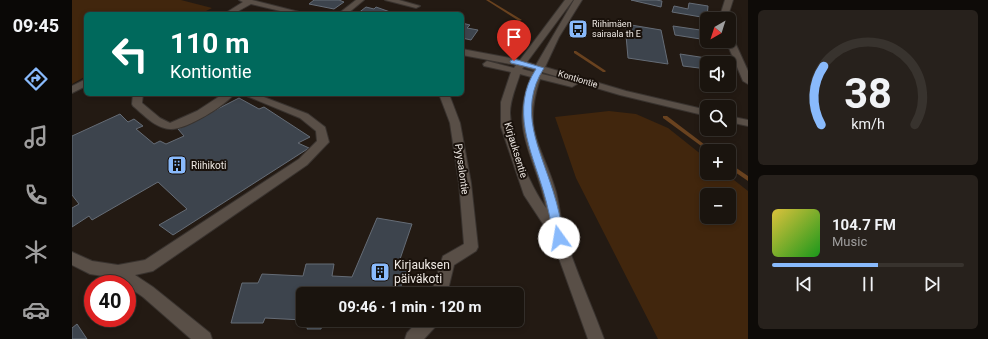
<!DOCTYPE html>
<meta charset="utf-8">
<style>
body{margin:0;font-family:Roboto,sans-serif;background:#27211c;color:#f1f3f6;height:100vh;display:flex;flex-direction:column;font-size:15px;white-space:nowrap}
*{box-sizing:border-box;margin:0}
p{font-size:13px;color:#9f9e9e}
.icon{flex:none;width:22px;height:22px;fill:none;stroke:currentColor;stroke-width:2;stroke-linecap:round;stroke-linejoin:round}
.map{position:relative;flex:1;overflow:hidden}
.panel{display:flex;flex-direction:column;gap:10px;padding:10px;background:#0e0b08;width:240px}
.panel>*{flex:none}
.hud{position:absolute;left:12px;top:12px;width:380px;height:84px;border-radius:6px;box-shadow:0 2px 6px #0003,0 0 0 1px #38332e;background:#00695c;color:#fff;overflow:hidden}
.needle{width:26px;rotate:219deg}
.buttons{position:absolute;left:628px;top:12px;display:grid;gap:8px}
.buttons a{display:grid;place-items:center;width:36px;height:36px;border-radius:6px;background:#1a140e;box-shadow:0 2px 6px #0003,0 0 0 1px #38332e;font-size:20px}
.speed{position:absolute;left:12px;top:275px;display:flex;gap:8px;font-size:20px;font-weight:700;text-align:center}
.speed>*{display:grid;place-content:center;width:52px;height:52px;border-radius:50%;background:#1a140e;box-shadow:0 2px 6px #0003,0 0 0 1px #38332e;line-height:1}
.speed .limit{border:6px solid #d22;background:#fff;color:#111}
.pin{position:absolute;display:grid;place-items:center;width:34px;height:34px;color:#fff;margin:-41px -17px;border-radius:50% 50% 50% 0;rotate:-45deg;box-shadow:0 0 4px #0007}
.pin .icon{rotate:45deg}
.me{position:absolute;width:44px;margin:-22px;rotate:347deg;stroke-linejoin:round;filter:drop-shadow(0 0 3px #0008)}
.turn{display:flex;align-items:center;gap:14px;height:84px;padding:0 20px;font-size:18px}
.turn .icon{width:52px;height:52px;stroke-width:2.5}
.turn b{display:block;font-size:28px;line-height:34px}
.panel .widget{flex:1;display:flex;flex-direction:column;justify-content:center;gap:6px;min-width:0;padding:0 14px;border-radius:6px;background:#27211c}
.panel .dial{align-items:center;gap:0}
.dial svg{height:104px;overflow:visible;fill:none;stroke:#38332e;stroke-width:7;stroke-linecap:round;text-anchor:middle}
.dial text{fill:#f1f3f6;stroke:none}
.song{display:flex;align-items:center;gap:12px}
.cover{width:48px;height:48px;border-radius:6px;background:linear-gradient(135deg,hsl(50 70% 55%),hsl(120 70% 35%))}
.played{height:4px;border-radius:2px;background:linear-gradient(90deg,#89bafc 55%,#38332e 55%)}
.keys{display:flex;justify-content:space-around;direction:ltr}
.trip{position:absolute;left:224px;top:287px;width:228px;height:40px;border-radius:6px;background:#1a140e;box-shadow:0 2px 6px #0003,0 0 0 1px #38332e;font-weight:700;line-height:40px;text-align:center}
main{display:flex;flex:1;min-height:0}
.tabs{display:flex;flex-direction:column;width:72px;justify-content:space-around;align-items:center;background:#0a0806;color:#9f9e9e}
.tabs .icon{width:28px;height:28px}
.tabs .selected{color:#89bafc}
.tabs b{font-size:18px;color:#f1f3f6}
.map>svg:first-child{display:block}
.green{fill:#41260d;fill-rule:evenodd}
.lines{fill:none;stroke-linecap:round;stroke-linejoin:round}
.stream{fill:#69421f;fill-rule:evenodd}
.building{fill:#3d444d;stroke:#656c76}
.minor-casing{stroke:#39332f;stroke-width:2}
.minor{fill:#594f47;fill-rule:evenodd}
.route{fill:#89bafc;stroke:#5979a4}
.labels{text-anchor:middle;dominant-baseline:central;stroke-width:4;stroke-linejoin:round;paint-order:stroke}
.far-poi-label{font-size:9px;fill:#efe9e4;stroke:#19110b;text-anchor:start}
.far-street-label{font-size:9px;fill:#efe9e4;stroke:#19110b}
.street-label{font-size:10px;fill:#efe9e4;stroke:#19110b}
.poi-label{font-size:10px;fill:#efe9e4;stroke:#19110b;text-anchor:start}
.near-poi-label{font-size:12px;fill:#efe9e4;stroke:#19110b;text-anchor:start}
</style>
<main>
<nav class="tabs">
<b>09:45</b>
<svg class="icon selected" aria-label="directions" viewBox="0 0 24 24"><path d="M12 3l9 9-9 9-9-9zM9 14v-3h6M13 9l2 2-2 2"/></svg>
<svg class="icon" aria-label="music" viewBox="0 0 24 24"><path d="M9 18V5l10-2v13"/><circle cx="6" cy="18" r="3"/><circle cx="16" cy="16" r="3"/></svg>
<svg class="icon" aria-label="phone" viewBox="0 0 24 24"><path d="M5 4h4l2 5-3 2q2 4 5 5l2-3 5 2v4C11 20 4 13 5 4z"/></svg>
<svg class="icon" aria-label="climate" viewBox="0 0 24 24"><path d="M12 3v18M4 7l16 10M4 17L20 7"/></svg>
<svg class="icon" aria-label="car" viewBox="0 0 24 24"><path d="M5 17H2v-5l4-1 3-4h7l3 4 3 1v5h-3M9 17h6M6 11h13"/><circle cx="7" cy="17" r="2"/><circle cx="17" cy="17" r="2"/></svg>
</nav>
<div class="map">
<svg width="676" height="339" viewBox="0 0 676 339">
<rect width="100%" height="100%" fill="#231a13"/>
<g class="green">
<path d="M0 0H109L140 8 128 14H14V76L0 84Z"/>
<path d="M537 111 564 114 596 128 635 159V173H653L676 191V339H586L504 178 483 117ZM635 195H657V217H635Z"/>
</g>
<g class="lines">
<g class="stream">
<path d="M414 0H417L450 20 447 21Z"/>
<path d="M502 51H504L534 71 533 72H531L502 53Z"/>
<path d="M591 116H595L641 151H636L591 118Z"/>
<path d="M657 163 676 176V181L657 168Z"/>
</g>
</g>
<g class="building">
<path d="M242 0H267L272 2 262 9 237 4Z"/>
<path d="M559 0H584L590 1 589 7Z"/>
<path d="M617 3 636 6 635 18 600 12 602 6 616 9Z"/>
<path d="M294 7 302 9 304 7 321 13 285 14Z"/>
<path d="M390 23 398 25 395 28 406 30 399 40 390 38Z"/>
<path d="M553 24 589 30 596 64 556 58Z"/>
<path d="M601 26 635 31V40L603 35Z"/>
<path d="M608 54 654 61 655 63H635V69L611 66Z"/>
<path d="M167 98 187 109 192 107 238 137 226 143 237 148 101 235 87 225 115 209 86 182 20 220 17 216 0 227V208L7 204 0 195V136L48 114 56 122 62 119 71 126 64 129 82 144 88 141 94 144 112 136 106 129Z"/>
<path d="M305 218 340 224 325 268 335 270 326 294 314 292 311 294H231V320L193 318 191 323H159L170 283H186L190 274 231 276 234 264H262L260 276 280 277Z"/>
<path d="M238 320H277L276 322 251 321 249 329H235Z"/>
<path d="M5 324 15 339H0V328Z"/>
</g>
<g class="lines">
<defs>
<g id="minor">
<path d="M167 0H180L235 14H221L179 4 161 14H152L171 2Z"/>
<path d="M284 0H292L275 14H266Z"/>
<path d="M313 0H327L348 6 344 8Z"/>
<path d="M493 0H501L455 62 464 65 502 0H510L487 37 473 67 554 91 635 110V116L548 95 470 72V74L503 82 505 84 500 87 468 79C450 133 470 144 484 192 488 208 489 224 494 240 505 274 520 306 532 339H516L479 236 452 195 429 127V102L439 72 412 66 411 64 415 61 442 68 444 65 390 55V49L448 60ZM452 67 462 70 461 72 450 69ZM448 74 459 77C436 132 465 157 474 208 458 185 439 142 438 113 438 100 444 87 448 74Z"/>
<path d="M653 0H661L655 19H647Z"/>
<path d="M657 36 661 38 676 71V84L671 81 654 41H657Z"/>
<path d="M14 79V86L0 93V86Z"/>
<path d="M61 94H71L70 103 88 118 98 123 125 111 151 94H162C153 106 112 131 98 129 83 128 72 115 61 106L60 104Z"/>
<path d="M170 94H184L236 114 253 127 257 142 235 165 81 271 63 275 81 287 138 333 140 339H119L71 297 55 286V284H51L43 278 18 274 0 265V252L20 261 46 265 73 260 227 159 245 141 244 131 228 118Z"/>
<path d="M367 94H377L388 123 399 183 406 247 404 251 382 265 375 294H359L371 256 392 244 387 183 378 123Z"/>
<path d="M657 116 676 120V126L657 122Z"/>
<path d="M347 320H366L364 326 352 339H333L335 333Z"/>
</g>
</defs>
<use href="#minor" class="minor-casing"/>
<use href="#minor" class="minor"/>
</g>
<path class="route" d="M442 59 472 68C445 110 468 149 481 191 486 206 489 223 493 238L491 242H484L482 238C479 223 476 206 471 190 459 150 438 109 464 69L439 63 438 61Z"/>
<defs>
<symbol id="bus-square" viewBox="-11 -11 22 22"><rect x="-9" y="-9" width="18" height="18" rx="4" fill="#89bafc" stroke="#19110b"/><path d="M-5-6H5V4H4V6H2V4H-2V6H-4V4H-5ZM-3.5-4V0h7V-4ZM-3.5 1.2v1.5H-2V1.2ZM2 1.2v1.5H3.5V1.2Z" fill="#111"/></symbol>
<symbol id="building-square" viewBox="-11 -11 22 22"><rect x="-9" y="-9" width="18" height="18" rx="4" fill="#89bafc" stroke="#19110b"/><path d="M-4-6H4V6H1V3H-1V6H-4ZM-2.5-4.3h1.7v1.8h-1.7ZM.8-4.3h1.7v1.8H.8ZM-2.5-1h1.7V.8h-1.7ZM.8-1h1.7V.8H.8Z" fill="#111"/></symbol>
</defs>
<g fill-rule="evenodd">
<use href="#bus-square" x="495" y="18" width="22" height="22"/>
<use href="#building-square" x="94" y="154" width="22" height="22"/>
<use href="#building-square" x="297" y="261" width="22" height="22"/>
</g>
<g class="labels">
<g class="far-poi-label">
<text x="520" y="24">Riihimäen<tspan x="520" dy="10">sairaala th E</tspan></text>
</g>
<g class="far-street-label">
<text transform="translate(506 79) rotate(17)">Kontiontie</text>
</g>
<g class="street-label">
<text transform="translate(444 150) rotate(73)">Kirjauksentie</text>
<text transform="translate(390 169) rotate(82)">Pyysalontie</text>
</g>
<g class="poi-label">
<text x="119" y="165">Riihikoti</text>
</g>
<g class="near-poi-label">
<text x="322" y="265">Kirjauksen<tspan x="322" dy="14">päiväkoti</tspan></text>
</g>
</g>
</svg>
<div class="buttons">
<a><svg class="needle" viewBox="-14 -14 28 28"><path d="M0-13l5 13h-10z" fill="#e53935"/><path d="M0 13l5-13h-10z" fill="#9f9e9e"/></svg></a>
<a><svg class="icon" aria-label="sound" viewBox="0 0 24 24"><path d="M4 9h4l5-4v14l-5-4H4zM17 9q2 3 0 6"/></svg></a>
<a><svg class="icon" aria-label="search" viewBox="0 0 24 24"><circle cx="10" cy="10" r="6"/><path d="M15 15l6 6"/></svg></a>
<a>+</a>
<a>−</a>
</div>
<div class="speed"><div class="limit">40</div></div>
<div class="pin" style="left:442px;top:61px;background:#d93025"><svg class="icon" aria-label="arrive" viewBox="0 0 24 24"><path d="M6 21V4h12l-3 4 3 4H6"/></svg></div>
<svg class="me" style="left:487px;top:238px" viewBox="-20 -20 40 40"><circle r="19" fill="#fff"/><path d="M0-13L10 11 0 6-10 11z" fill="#89bafc"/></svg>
<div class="trip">09:46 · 1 min · 120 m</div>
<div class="hud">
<div class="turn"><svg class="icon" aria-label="left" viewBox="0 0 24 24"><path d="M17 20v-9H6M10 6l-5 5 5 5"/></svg><div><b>110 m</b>Kontiontie</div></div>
</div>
</div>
<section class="panel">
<div class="widget dial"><svg viewBox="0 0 100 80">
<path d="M14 69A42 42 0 1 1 86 69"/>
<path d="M14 69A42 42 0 0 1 16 24" stroke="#89bafc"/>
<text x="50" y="56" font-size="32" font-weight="700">38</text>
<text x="50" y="72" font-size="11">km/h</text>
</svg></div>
<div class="widget">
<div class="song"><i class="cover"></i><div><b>104.7 FM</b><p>Music</p></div></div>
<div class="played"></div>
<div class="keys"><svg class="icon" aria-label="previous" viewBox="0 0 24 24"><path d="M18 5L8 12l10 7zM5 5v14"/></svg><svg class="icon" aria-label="pause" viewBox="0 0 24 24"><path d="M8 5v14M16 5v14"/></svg><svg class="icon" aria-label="next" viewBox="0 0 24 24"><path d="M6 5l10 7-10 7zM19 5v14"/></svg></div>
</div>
</section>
</main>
